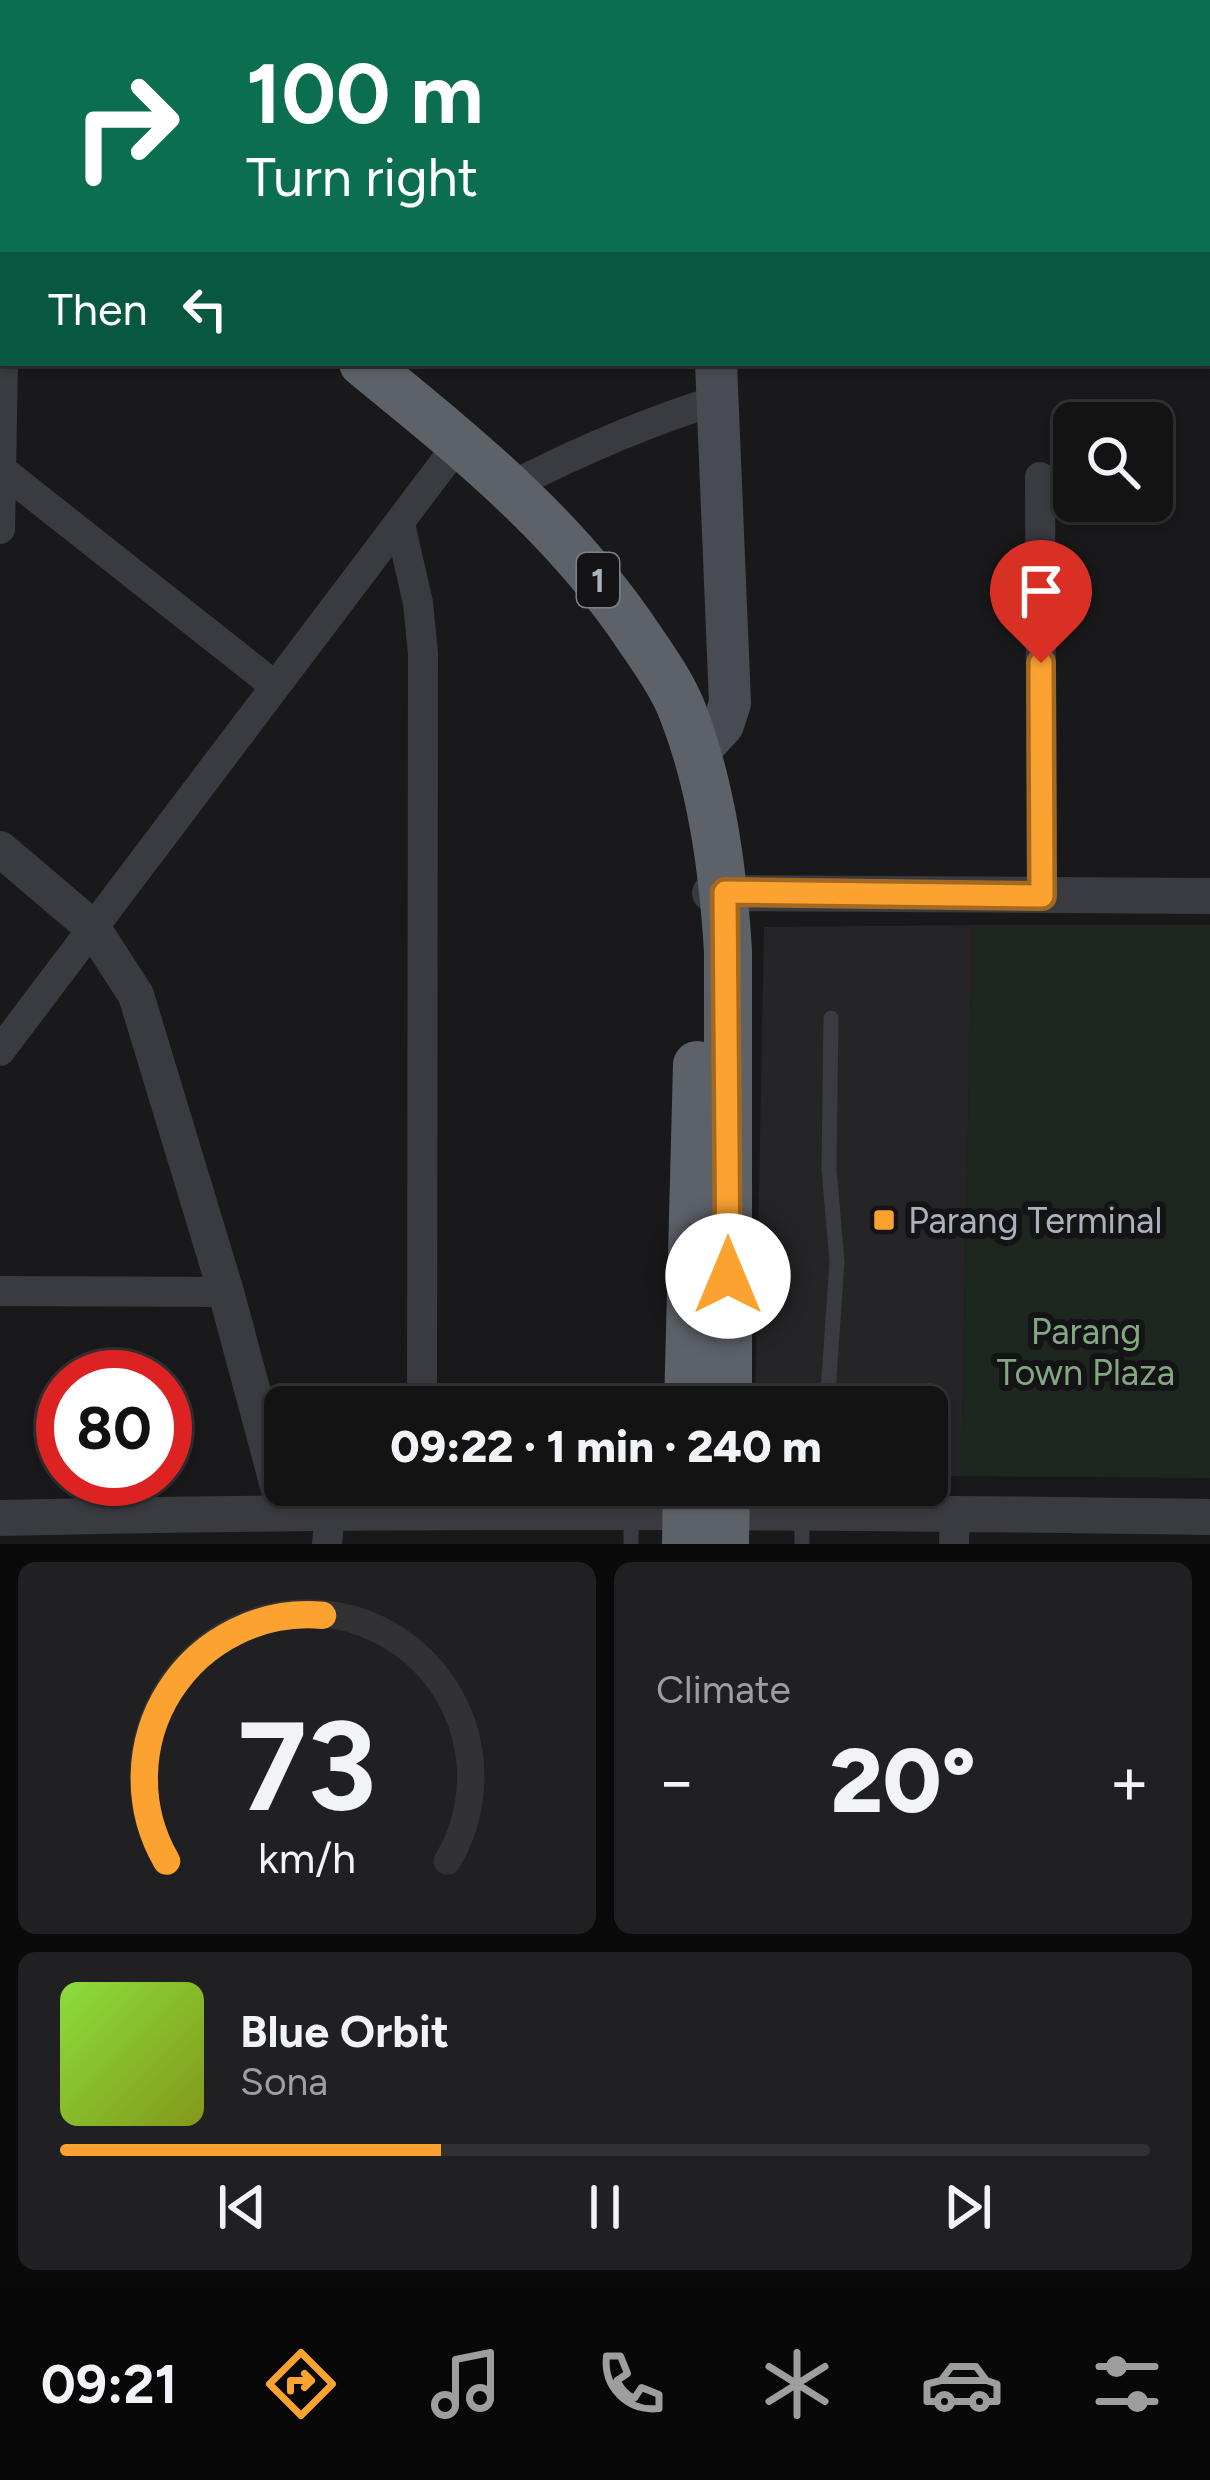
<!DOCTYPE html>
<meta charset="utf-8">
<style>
body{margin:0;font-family:Figtree,sans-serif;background:#202022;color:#f1f3f6;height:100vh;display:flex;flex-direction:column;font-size:45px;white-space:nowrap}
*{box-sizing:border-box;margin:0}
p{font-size:39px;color:#9d9ea0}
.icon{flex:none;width:66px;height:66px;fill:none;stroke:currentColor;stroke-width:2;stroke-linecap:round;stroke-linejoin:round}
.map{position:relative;height:1544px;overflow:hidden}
.details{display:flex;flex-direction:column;gap:18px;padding:18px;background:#0a0a0b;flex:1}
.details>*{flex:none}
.banner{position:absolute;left:0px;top:0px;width:1212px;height:366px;box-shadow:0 3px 9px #0004,0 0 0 3px #323234;background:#0b6e4f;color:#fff;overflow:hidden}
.fabs{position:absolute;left:1053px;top:402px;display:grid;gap:24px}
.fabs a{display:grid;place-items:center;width:120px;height:120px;border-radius:18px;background:#131314;box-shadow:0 3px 9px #0004,0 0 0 3px #323234;font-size:60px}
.speed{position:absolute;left:36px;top:1350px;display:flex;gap:24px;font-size:60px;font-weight:700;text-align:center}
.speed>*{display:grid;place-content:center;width:156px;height:156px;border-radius:50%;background:#131314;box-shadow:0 3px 9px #0004,0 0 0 3px #323234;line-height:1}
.speed .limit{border:18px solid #d22;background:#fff;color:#111}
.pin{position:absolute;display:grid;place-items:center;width:102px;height:102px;color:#fff;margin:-123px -51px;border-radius:50% 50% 50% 0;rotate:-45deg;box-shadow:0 0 12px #0007}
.pin .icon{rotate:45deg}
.me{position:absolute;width:132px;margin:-66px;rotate:0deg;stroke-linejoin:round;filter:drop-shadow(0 0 9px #0008)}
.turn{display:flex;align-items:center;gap:42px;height:252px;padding:0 48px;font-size:54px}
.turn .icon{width:156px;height:156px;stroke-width:2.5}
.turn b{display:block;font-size:84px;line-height:102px}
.then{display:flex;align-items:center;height:114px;padding:0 48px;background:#0003;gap:24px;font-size:45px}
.big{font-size:90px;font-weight:800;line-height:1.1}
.details .card{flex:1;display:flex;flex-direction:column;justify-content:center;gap:18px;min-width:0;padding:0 42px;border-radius:18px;background:#202022}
.details .dial{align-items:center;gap:0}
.dial svg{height:312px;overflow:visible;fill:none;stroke:#323234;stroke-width:7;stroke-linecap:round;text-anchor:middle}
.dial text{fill:#f1f3f6;stroke:none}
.song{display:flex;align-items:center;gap:36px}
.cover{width:144px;height:144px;border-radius:18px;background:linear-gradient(135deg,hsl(90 70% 55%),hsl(70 70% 35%))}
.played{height:12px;border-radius:6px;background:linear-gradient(90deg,#fba231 35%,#323234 35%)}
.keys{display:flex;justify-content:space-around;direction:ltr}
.heat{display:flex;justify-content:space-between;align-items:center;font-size:66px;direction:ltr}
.details .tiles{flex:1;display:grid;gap:18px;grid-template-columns:1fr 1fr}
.card:last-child{grid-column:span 2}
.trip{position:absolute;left:264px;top:1386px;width:684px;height:120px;border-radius:18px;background:#131314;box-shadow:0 3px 9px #0004,0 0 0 3px #323234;font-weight:800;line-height:120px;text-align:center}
.tabs{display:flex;height:192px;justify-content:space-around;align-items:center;background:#080808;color:#9d9ea0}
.tabs .icon{width:84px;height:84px}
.tabs .current{color:#fba231}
.tabs b{font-size:54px;color:#f1f3f6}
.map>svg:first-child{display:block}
.built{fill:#252528}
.green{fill:#1e271f}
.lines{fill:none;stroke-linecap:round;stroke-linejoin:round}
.service{stroke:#3a3b41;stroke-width:15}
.minor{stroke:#3a3b41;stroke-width:30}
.tertiary{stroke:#3a3b41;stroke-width:36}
.secondary{stroke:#484b51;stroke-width:42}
.trunk{stroke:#5d6269;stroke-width:48}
.route-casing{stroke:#a36920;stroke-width:30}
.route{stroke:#fba231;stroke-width:21}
.poi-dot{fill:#fba231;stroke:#141416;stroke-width:4.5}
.labels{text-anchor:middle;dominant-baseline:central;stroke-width:12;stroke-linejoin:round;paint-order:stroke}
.shield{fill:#141416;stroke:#7e838a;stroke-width:3}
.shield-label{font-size:33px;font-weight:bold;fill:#abb2bc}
.poi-label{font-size:36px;fill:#abb2bc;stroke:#141416;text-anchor:start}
.park-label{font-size:36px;fill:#83a781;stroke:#141416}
</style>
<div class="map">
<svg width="1210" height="1544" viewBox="0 0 1210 1544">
<rect width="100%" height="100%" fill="#19191b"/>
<path class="built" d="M972 925 961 1476 927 1475V1407H755L764 927Z"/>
<path class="green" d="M972 925H1210V1478L961 1476Z"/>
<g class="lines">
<g class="service">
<path d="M827 1407 837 1262 829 1169 831 1018"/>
<path d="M819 1512 821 1485"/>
<path d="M631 1544V1511"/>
<path d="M802 1544V1512"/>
</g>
<g class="minor">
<path d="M1209 18H1210"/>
<path d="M3 471 275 686"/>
<path d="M1040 477 1042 896"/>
<path d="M511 486C578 452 643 423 715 401"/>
<path d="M400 524 418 603 423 654 422 1407"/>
<path d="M0 529 3 363"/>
<path d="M0 1051 460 442"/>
<path d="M0 1291 226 1292"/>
<path d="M327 1544 330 1513"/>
<path d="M954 1544 955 1514"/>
</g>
<g class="tertiary">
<path d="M0 849 92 927 136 995 226 1292 285 1512"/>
<path d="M710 893 1210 896"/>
<path d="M0 1518C403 1509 807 1511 1210 1517"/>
</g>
<g class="secondary">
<path d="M724 3V0"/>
<path d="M697 753 723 725 730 703 716 363"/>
</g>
<g class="trunk">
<path d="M0 71 3 74"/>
<path d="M363 363C466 447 566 527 640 639 655 661 672 685 682 710 712 786 723 871 728 951V1407"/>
<path d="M688 1407 697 1065"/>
<path d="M686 1544 687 1485"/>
<path d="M725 1544 726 1485"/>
</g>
</g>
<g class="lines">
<defs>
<path id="route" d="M728 1276 725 892 1042 896 1041 663"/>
</defs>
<use href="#route" class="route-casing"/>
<use href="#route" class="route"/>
</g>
<rect class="poi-dot" x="872" y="1208" width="24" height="24" rx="6"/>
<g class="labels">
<rect class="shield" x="577" y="553" width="42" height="54" rx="9"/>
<g class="shield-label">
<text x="598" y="580">1</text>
</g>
<g class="poi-label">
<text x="908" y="1220">Parang Terminal</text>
</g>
<g class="park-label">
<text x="1086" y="1331">Parang<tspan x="1086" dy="41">Town Plaza</tspan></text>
</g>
</g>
</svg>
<div class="fabs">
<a><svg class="icon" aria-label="search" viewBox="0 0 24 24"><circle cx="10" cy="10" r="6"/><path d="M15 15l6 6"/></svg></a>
</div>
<div class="speed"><div class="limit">80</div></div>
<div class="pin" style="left:1041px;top:663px;background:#d93025"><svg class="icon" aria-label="arrive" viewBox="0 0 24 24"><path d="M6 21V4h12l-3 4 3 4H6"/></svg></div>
<svg class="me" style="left:728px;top:1276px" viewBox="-20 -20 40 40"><circle r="19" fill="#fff"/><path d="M0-13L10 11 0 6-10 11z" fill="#fba231"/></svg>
<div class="trip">09:22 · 1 min · 240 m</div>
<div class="banner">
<div class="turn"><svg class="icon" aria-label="right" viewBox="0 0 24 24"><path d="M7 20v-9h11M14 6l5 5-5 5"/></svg><div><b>100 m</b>Turn right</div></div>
<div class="then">Then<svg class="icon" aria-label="left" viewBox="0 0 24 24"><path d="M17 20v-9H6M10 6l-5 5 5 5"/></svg></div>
</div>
</div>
<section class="details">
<div class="tiles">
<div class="card dial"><svg viewBox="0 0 100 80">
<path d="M14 69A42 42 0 1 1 86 69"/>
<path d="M14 69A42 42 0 0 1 54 6" stroke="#fba231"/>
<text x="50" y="56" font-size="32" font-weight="700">73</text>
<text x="50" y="72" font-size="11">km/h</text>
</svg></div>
<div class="card"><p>Climate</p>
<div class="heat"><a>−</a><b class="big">20°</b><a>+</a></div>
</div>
<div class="card">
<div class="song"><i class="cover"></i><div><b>Blue Orbit</b><p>Sona</p></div></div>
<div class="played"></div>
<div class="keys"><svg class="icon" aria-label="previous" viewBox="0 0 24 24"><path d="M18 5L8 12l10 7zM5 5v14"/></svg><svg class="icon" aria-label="pause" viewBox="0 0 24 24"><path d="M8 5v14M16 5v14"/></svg><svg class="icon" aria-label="next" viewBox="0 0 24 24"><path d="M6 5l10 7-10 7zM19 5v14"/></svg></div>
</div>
</div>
</section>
<nav class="tabs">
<b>09:21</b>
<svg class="icon current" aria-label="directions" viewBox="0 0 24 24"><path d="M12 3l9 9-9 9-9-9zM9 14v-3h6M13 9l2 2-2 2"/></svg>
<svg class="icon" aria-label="music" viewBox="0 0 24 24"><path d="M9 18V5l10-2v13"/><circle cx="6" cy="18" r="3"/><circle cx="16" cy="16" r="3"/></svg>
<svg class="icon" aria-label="phone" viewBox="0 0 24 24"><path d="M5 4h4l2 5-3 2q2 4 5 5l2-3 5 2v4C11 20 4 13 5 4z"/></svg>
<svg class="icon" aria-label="climate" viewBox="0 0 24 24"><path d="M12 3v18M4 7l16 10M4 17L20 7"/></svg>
<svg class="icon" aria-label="car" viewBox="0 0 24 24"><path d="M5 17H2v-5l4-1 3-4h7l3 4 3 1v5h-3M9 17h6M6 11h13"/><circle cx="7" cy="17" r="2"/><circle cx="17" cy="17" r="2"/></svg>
<svg class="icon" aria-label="filters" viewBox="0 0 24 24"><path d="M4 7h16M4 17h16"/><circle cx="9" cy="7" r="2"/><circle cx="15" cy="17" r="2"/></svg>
</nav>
